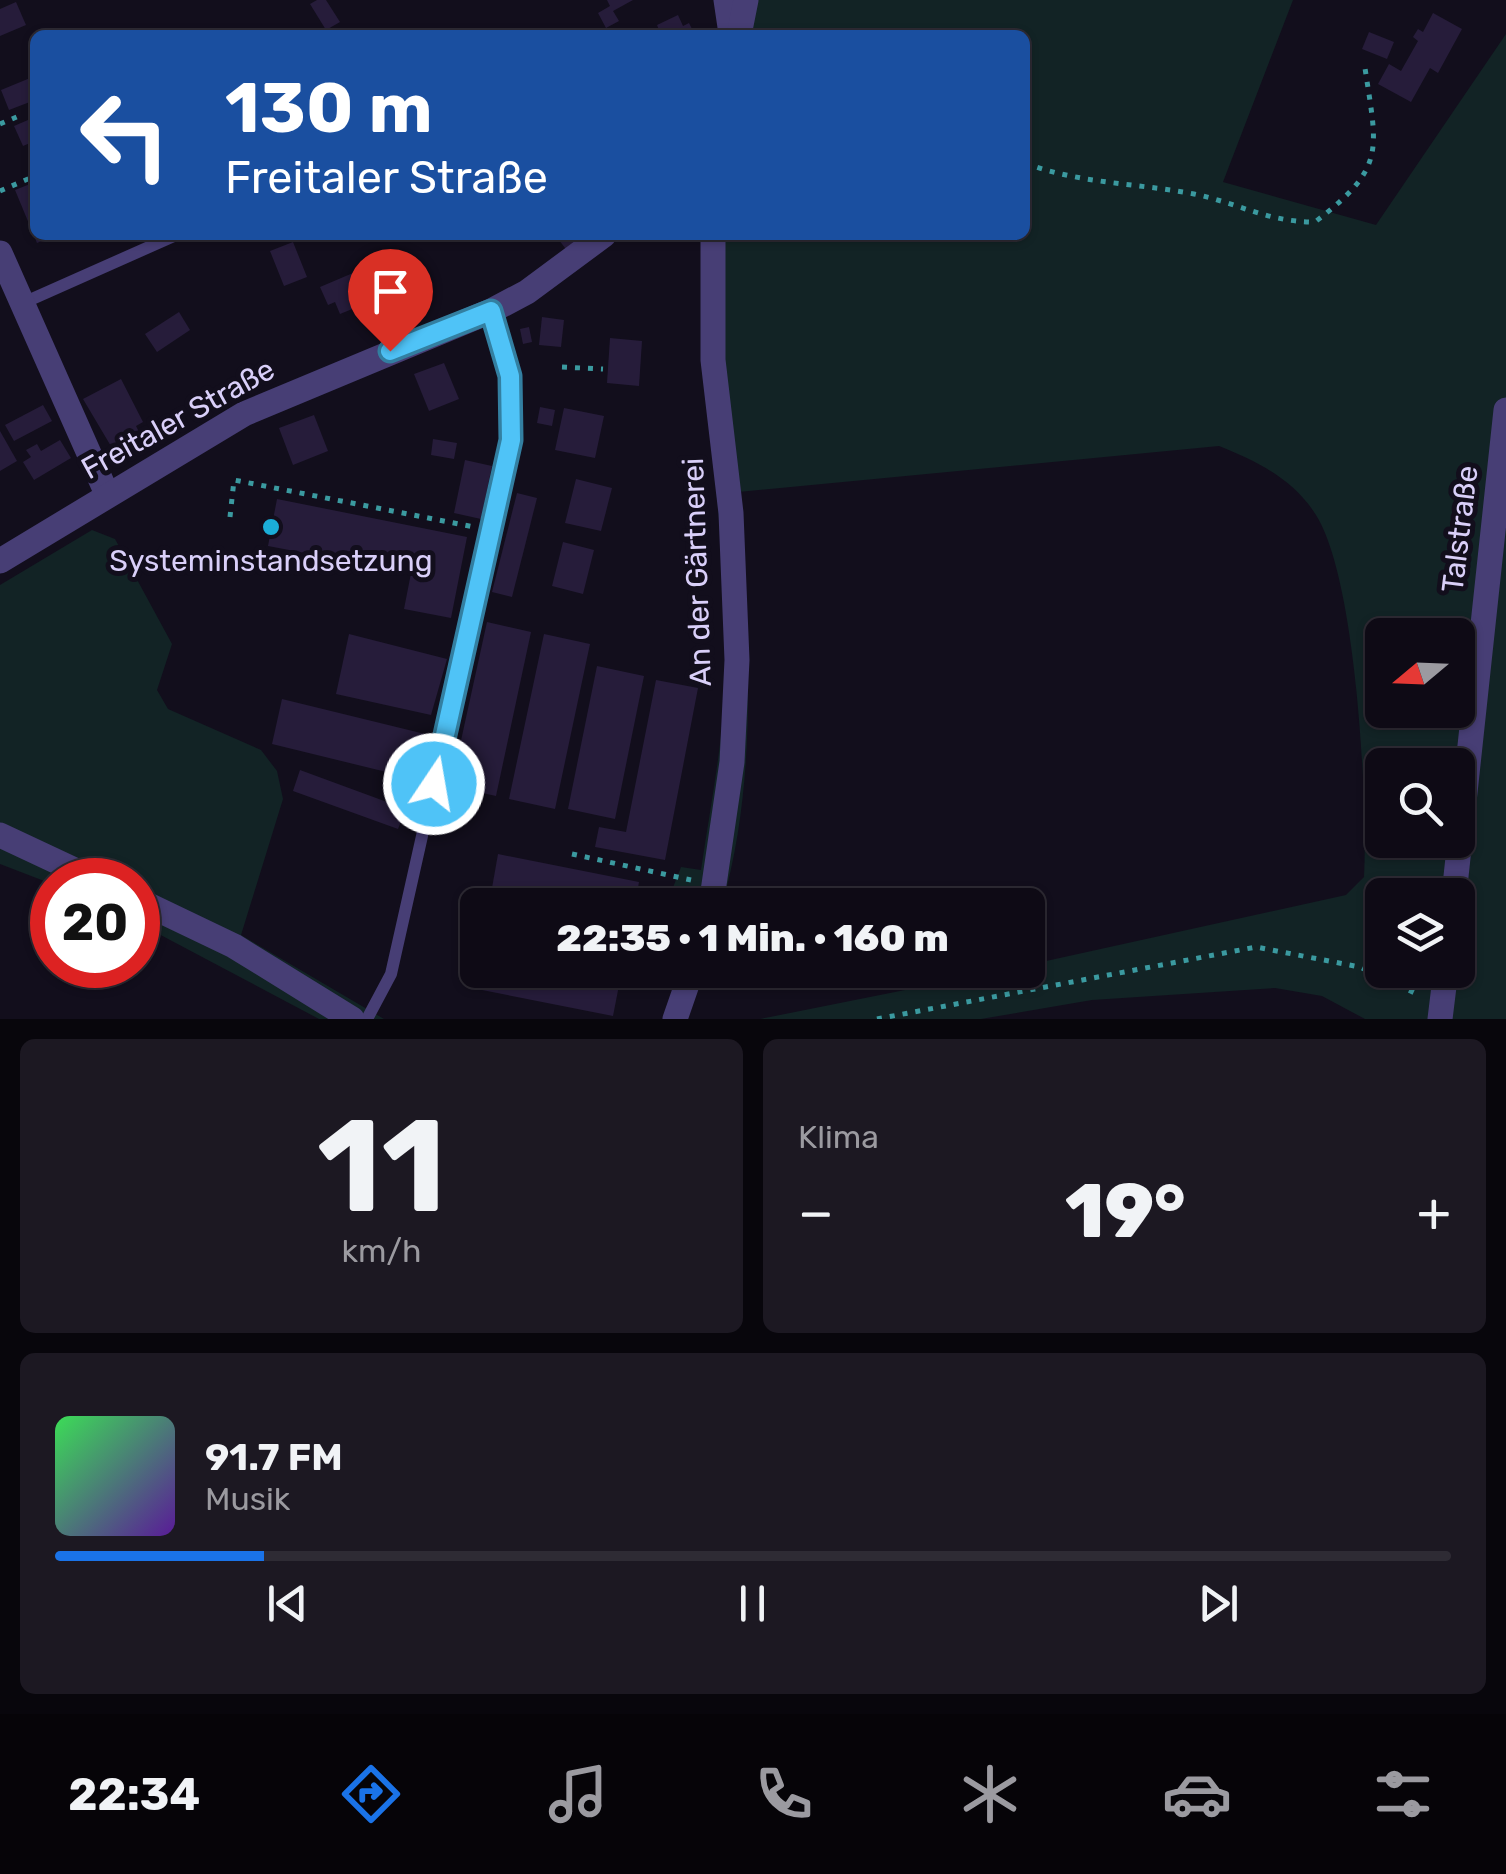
<!DOCTYPE html>
<html lang="de">
<meta charset="utf-8">
<style>
body{margin:0;font-family:Rubik,sans-serif;background:#1c1822;color:#f1f3f6;height:100vh;display:flex;flex-direction:column;font-size:38px;white-space:nowrap}
*{box-sizing:border-box;margin:0}
p{font-size:32px;color:#9b9aa0}
.icon{flex:none;width:55px;height:55px;fill:none;stroke:currentColor;stroke-width:2;stroke-linecap:round;stroke-linejoin:round}
.map{position:relative;height:1019px;overflow:hidden}
.details{display:flex;flex-direction:column;gap:20px;padding:20px;background:#08060c;flex:1}
.details>*{flex:none}
.banner{position:absolute;left:30px;top:30px;width:1000px;height:210px;border-radius:15px;box-shadow:0 2px 8px #0004,0 0 0 2px #2e2b34;background:#1a4fa0;color:#fff;overflow:hidden}
.needle{width:65px;rotate:251deg}
.tools{position:absolute;left:1365px;top:618px;display:grid;gap:20px}
.tools a{display:grid;place-items:center;width:110px;height:110px;border-radius:15px;background:#0e0a15;box-shadow:0 2px 8px #0004,0 0 0 2px #2e2b34;font-size:50px}
.speed{position:absolute;left:30px;top:858px;display:flex;gap:20px;font-size:50px;font-weight:700;text-align:center}
.speed>*{display:grid;place-content:center;width:130px;height:130px;border-radius:50%;background:#0e0a15;box-shadow:0 2px 8px #0004,0 0 0 2px #2e2b34;line-height:1}
.speed .limit{border:15px solid #d22;background:#fff;color:#111}
.pin{position:absolute;display:grid;place-items:center;width:85px;height:85px;color:#fff;margin:-102px -42px;border-radius:50% 50% 50% 0;rotate:-45deg;box-shadow:0 0 10px #0007}
.pin .icon{rotate:45deg}
.me{position:absolute;width:110px;margin:-55px;rotate:12deg;stroke-linejoin:round;filter:drop-shadow(0 0 8px #0008)}
.turn{display:flex;align-items:center;gap:35px;height:210px;padding:0 30px;font-size:45px}
.turn .icon{width:130px;height:130px;stroke-width:2.5}
.turn b{display:block;font-size:70px;line-height:85px}
.big{font-size:75px;font-weight:800;line-height:1.1}
.details .card{flex:1;display:flex;flex-direction:column;justify-content:center;gap:15px;min-width:0;padding:0 35px;border-radius:15px;background:#1c1822}
.details .dial{align-items:center;gap:0}
.dial b{font-size:130px;line-height:1}
.song{display:flex;align-items:center;gap:30px}
.cover{width:120px;height:120px;border-radius:15px;background:linear-gradient(135deg,hsl(130 70% 55%),hsl(270 70% 35%))}
.played{height:10px;border-radius:5px;background:linear-gradient(90deg,#1a73e8 15%,#2e2b34 15%)}
.keys{display:flex;justify-content:space-around;direction:ltr}
.heat{display:flex;justify-content:space-between;align-items:center;font-size:55px;direction:ltr}
.details .tiles{flex:1;display:grid;gap:20px;grid-template-columns:1fr 1fr}
.card:last-child{grid-column:span 2}
.trip{position:absolute;left:460px;top:888px;width:585px;height:100px;border-radius:15px;background:#0e0a15;box-shadow:0 2px 8px #0004,0 0 0 2px #2e2b34;font-weight:800;line-height:100px;text-align:center}
.tabs{display:flex;height:160px;justify-content:space-around;align-items:center;background:#060408;color:#9b9aa0}
.tabs .icon{width:70px;height:70px}
.tabs .active{color:#1a73e8}
.tabs b{font-size:45px;color:#f1f3f6}
.map>svg:first-child{display:block}
.green{fill:#122325;fill-rule:evenodd}
.building{fill:#261c3a}
.lines{fill:none;stroke-linecap:round;stroke-linejoin:round}
.path{stroke:#3b9aa0;stroke-width:5;stroke-dasharray:5 8;stroke-linecap:butt}
.service{stroke:#473e75;stroke-width:12}
.minor{stroke:#473e75;stroke-width:25}
.tertiary{stroke:#473e75;stroke-width:25}
.route-casing{stroke:#337fa1;stroke-width:25}
.route{stroke:#4fc3f7;stroke-width:18}
.poi-dot{fill:#1baed8;stroke:#120e1c;stroke-width:4}
.labels{text-anchor:middle;dominant-baseline:central;stroke-width:10;stroke-linejoin:round;paint-order:stroke}
.street-label{font-size:30px;fill:#d9cff9;stroke:#120e1c}
.poi-label{font-size:30px;fill:#d9cff9;stroke:#120e1c}
</style>
<div class="map">
<svg width="1506" height="1019" viewBox="0 0 1506 1019">
<rect width="100%" height="100%" fill="#120e1c"/>
<g class="green">
<path d="M733 0H1293L1223 182 1376 225 1506 34V1019H1365L1322 996 1275 988 1092 1000 981 1019H760L1005 970H1028V965L1346 895 1364 877C1368 799 1356 578 1316 515 1293 479 1257 461 1219 446L738 492C748 628 760 772 722 905H693L694 896 672 890 681 867 701 870C710 808 723 745 725 682 730 532 696 385 704 235H1025V35H726ZM1382 635H1458V710H1382ZM1382 765H1458V840H1382ZM1382 895H1458V970H1382Z"/>
<path d="M92 530 115 539 172 644 157 690 168 709 261 750 277 771 283 799 241 935 384 1019H319L138 923V880H52V884L0 864V585Z"/>
</g>
<g class="building">
<path d="M317 0H326L340 22 326 30 310 4Z"/>
<path d="M607 0H633L613 11 619 21 606 28 598 13 610 6Z"/>
<path d="M16 2 26 25 0 36V9Z"/>
<path d="M1433 13 1462 29 1438 73 1430 68 1411 102 1378 84 1389 64 1401 71 1418 41 1413 37 1418 29 1423 32Z"/>
<path d="M678 15 683 26 689 23 695 35H661L657 25Z"/>
<path d="M1369 32 1394 42 1387 59 1362 49Z"/>
<path d="M35 76V100L9 110 1 90Z"/>
<path d="M35 117V141L23 146 14 126Z"/>
<path d="M35 182V235H56L37 243 15 190Z"/>
<path d="M555 235H592L569 253Z"/>
<path d="M293 242 307 277 284 286 270 251Z"/>
<path d="M360 270 372 301 340 314 335 302 328 305 320 287Z"/>
<path d="M179 312 190 330 157 352 145 334Z"/>
<path d="M542 317 564 320 561 347 539 345Z"/>
<path d="M529 327 532 342 523 344 520 329Z"/>
<path d="M610 338 642 341 639 386 607 383Z"/>
<path d="M444 363 459 399 429 411 414 374Z"/>
<path d="M121 379 143 422 136 426 145 444 118 458 83 399Z"/>
<path d="M43 405 52 421 14 441 5 425Z"/>
<path d="M540 407 555 410 552 426 537 423Z"/>
<path d="M564 408 604 416 595 458 555 450Z"/>
<path d="M314 415 328 451 293 465 279 428Z"/>
<path d="M0 431 17 461 0 471Z"/>
<path d="M433 439 457 443 454 459 431 455Z"/>
<path d="M60 440 71 458 34 480 23 462 31 457 26 450 37 444 41 451Z"/>
<path d="M465 460 492 466 481 519 454 513Z"/>
<path d="M576 479 612 488 601 531 565 523Z"/>
<path d="M517 493 537 498 512 597 492 592Z"/>
<path d="M277 499 467 537 451 618 404 609 414 558 403 555 400 571 268 546Z"/>
<path d="M563 542 594 550 583 594 552 586Z"/>
<path d="M487 622 531 632 496 796 451 786Z"/>
<path d="M349 634 447 659 431 715 336 694Z"/>
<path d="M544 634 590 644 555 809 509 799Z"/>
<path d="M597 666 644 676 615 819 568 809Z"/>
<path d="M656 680 698 688 665 860 595 847 599 827 626 832Z"/>
<path d="M282 699 425 734 415 779 272 744Z"/>
<path d="M300 770 406 809 398 829 293 791Z"/>
<path d="M498 854 639 882 635 905H489Z"/>
<path d="M478 970H622L613 1016 472 988Z"/>
</g>
<g class="lines">
<g class="path">
<path d="M0 124 19 116"/>
<path d="M1025 163C1080 184 1137 183 1194 194 1238 203 1267 222 1315 222 1387 167 1377 150 1365 68"/>
<path d="M0 191 35 176"/>
<path d="M562 367 603 369"/>
<path d="M230 517 234 480 474 527"/>
<path d="M572 854 691 880"/>
<path d="M877 1019 1256 947 1360 967 1419 995"/>
</g>
<g class="service">
<path d="M23 303 176 235"/>
<path d="M367 1019 391 974 511 440 509 376 491 311"/>
</g>
<g class="minor">
<path d="M726 0 730 27 740 29"/>
<path d="M0 253 107 494"/>
</g>
<g class="tertiary">
<path d="M739 35 746 0"/>
<path d="M0 561 244 414 491 311 527 292 604 235"/>
<path d="M0 835 96 880"/>
<path d="M1454 895 1506 410"/>
<path d="M138 900 234 946 352 1019"/>
<path d="M711 905 732 762 737 660 731 513 713 360V235"/>
<path d="M675 1019 692 970"/>
<path d="M1440 1019 1446 970"/>
</g>
</g>
<g class="lines">
<defs>
<path id="route" d="M390 351 491 311 510 376 511 440 434 784"/>
</defs>
<use href="#route" class="route-casing"/>
<use href="#route" class="route"/>
</g>
<circle class="poi-dot" cx="271" cy="527" r="10"/>
<g class="labels">
<g class="street-label">
<text transform="translate(178 419) rotate(-29)">Freitaler Straße</text>
<text transform="translate(1460 529) rotate(-83)">Talstraße</text>
<text transform="translate(697 572) rotate(-92)">An der Gärtnerei</text>
</g>
<g class="poi-label">
<text x="271" y="561">Systeminstandsetzung</text>
</g>
</g>
</svg>
<div class="tools">
<a><svg class="needle" viewBox="-14 -14 28 28"><path d="M0-13l5 13h-10z" fill="#e53935"/><path d="M0 13l5-13h-10z" fill="#9b9aa0"/></svg></a>
<a><svg class="icon" aria-label="search" viewBox="0 0 24 24"><circle cx="10" cy="10" r="6"/><path d="M15 15l6 6"/></svg></a>
<a><svg class="icon" aria-label="layers" viewBox="0 0 24 24"><path d="M12 4l9 5-9 5-9-5zM3 14l9 5 9-5"/></svg></a>
</div>
<div class="speed"><div class="limit">20</div></div>
<div class="pin" style="left:390px;top:351px;background:#d93025"><svg class="icon" aria-label="arrive" viewBox="0 0 24 24"><path d="M6 21V4h12l-3 4 3 4H6"/></svg></div>
<svg class="me" style="left:434px;top:784px" viewBox="-20 -20 40 40"><circle r="17" fill="#4fc3f7" stroke="#fff" stroke-width="3"/><path d="M0-11L8 9 0 5-8 9z" fill="#fff"/></svg>
<div class="trip">22:35 · 1 Min. · 160 m</div>
<div class="banner">
<div class="turn"><svg class="icon" aria-label="left" viewBox="0 0 24 24"><path d="M17 20v-9H6M10 6l-5 5 5 5"/></svg><div><b>130 m</b>Freitaler Straße</div></div>
</div>
</div>
<section class="details">
<div class="tiles">
<div class="card dial"><b>11</b><p>km/h</p></div>
<div class="card"><p>Klima</p>
<div class="heat"><a>−</a><b class="big">19°</b><a>+</a></div>
</div>
<div class="card">
<div class="song"><i class="cover"></i><div><b>91.7 FM</b><p>Musik</p></div></div>
<div class="played"></div>
<div class="keys"><svg class="icon" aria-label="previous" viewBox="0 0 24 24"><path d="M18 5L8 12l10 7zM5 5v14"/></svg><svg class="icon" aria-label="pause" viewBox="0 0 24 24"><path d="M8 5v14M16 5v14"/></svg><svg class="icon" aria-label="next" viewBox="0 0 24 24"><path d="M6 5l10 7-10 7zM19 5v14"/></svg></div>
</div>
</div>
</section>
<nav class="tabs">
<b>22:34</b>
<svg class="icon active" aria-label="directions" viewBox="0 0 24 24"><path d="M12 3l9 9-9 9-9-9zM9 14v-3h6M13 9l2 2-2 2"/></svg>
<svg class="icon" aria-label="music" viewBox="0 0 24 24"><path d="M9 18V5l10-2v13"/><circle cx="6" cy="18" r="3"/><circle cx="16" cy="16" r="3"/></svg>
<svg class="icon" aria-label="phone" viewBox="0 0 24 24"><path d="M5 4h4l2 5-3 2q2 4 5 5l2-3 5 2v4C11 20 4 13 5 4z"/></svg>
<svg class="icon" aria-label="climate" viewBox="0 0 24 24"><path d="M12 3v18M4 7l16 10M4 17L20 7"/></svg>
<svg class="icon" aria-label="car" viewBox="0 0 24 24"><path d="M5 17H2v-5l4-1 3-4h7l3 4 3 1v5h-3M9 17h6M6 11h13"/><circle cx="7" cy="17" r="2"/><circle cx="17" cy="17" r="2"/></svg>
<svg class="icon" aria-label="filters" viewBox="0 0 24 24"><path d="M4 7h16M4 17h16"/><circle cx="9" cy="7" r="2"/><circle cx="15" cy="17" r="2"/></svg>
</nav>
